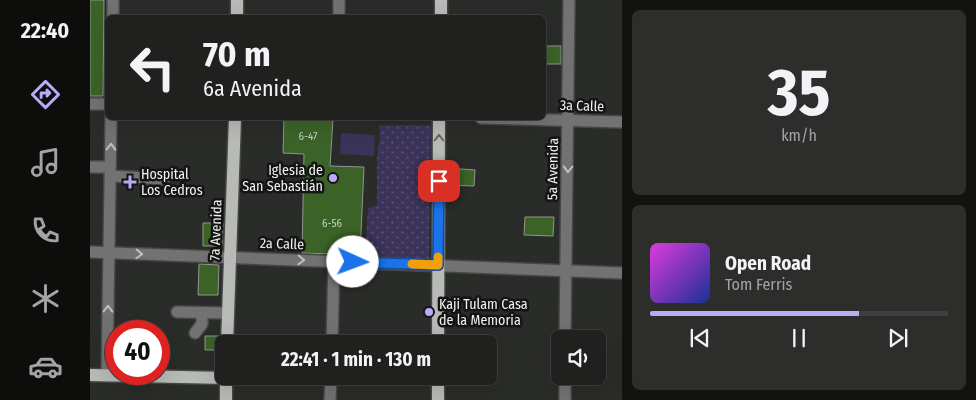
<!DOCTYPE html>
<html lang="es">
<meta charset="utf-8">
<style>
body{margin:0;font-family:"Fira Sans Condensed",sans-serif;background:#2d2e2c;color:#f1f3f6;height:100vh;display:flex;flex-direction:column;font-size:19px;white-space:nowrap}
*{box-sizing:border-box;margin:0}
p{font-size:16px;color:#a2a3a4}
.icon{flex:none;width:28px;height:28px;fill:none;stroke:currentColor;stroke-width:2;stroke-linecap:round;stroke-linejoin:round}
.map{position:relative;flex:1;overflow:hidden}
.panel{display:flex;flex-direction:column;gap:10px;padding:10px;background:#121211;width:354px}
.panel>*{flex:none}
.banner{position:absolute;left:15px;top:15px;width:441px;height:105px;border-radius:8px;box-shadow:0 5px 20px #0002,0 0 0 1px #3d3e3d;background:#20211f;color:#f1f3f6;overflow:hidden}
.buttons{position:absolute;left:461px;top:330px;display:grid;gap:10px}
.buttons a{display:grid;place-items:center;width:55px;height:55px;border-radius:8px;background:#20211f;box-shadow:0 5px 20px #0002,0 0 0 1px #3d3e3d;font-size:25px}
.speed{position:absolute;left:15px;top:320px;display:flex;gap:10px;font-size:25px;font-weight:700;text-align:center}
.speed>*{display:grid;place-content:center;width:65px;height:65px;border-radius:50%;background:#20211f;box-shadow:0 5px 20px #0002,0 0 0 1px #3d3e3d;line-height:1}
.speed .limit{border:8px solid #d22;background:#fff;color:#111}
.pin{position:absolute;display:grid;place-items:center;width:42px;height:42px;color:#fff;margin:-21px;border-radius:10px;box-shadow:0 2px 8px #0006}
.me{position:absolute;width:55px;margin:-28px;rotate:92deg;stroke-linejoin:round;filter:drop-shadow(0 0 4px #0008)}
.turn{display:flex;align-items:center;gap:18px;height:105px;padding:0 15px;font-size:22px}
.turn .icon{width:65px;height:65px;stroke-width:2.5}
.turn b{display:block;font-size:35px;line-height:42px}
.panel .tile{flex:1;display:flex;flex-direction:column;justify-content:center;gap:8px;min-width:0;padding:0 18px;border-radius:8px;background:#2d2e2c}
.panel .dial{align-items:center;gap:0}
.dial b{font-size:65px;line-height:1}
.song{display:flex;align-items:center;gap:15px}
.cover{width:60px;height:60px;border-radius:8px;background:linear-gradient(135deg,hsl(300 70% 55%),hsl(230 70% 35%))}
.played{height:5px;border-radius:2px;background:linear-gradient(90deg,#b9abf7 70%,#3d3e3d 70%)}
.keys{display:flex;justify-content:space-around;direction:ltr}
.trip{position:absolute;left:125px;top:335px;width:282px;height:50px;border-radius:8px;background:#20211f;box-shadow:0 5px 20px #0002,0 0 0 1px #3d3e3d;font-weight:700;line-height:50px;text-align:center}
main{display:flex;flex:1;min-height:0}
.menu{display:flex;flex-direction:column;width:90px;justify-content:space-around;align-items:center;background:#0d0d0c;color:#a2a3a4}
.menu .icon{width:35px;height:35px}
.menu .active{color:#b9abf7}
.menu b{font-size:22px;color:#f1f3f6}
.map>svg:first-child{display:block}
.grass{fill:url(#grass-dots)}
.pitch{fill:#3b3359}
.building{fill:#3b6328;stroke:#929491}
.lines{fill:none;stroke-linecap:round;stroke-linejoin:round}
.minor-casing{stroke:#464845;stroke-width:14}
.major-casing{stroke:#464845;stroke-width:15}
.minor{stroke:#717271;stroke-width:11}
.major{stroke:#b8bab7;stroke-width:12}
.oneway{stroke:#666765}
.oneway2{stroke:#bebfbe}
.route-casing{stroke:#114b97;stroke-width:12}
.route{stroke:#1a73e8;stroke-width:9}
.slow{stroke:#f59e0b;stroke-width:9}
.poi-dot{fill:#b9abf7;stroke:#131413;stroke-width:2}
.labels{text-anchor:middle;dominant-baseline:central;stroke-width:5;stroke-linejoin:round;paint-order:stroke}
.number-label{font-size:11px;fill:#c4cfbf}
.street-label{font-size:14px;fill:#f1f3f1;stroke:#131413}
.poi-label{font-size:14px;fill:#f1f3f1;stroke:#131413;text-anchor:start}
</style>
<main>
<nav class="menu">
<b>22:40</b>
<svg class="icon active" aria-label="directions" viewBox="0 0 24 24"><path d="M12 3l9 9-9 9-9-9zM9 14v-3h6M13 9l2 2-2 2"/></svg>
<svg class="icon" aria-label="music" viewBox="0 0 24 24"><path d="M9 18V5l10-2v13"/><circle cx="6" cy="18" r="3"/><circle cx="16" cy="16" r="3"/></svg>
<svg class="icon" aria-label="phone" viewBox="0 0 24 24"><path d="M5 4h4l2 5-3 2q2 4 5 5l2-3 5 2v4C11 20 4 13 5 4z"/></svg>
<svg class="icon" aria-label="climate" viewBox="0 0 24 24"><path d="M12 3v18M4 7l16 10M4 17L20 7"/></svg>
<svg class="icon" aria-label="car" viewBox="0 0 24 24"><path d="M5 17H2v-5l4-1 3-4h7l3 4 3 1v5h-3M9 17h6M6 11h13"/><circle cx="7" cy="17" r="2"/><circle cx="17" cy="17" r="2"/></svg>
</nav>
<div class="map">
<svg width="533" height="400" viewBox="0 0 533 400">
<defs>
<pattern id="grass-dots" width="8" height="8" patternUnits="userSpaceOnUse" patternTransform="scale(1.25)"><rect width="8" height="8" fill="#3b3359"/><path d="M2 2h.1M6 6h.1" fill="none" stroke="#585171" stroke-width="1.8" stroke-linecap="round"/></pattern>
</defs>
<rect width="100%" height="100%" fill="#2a2c29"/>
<path class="grass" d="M289 125H341L339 259 275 257 278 208 287 205V159L290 135Z"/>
<path class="pitch" d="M251 133 285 135 284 156 250 154Z"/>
<g class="building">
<path d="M0 0H14L13 96H0Z"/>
<rect x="454" y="46" width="17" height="18"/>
<path d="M194 118 243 119 240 166 274 167 270 255 212 253 214 154 193 153Z"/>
<path d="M358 168 385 170 384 186 357 185Z"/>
<path d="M435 217H464L463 236 434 235Z"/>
<path d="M113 223H133L132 246H113Z"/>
<path d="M109 264 129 265 128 295H108Z"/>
<path d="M115 336H129V344L132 350H115Z"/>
</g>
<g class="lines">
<defs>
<g id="minor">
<path d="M23 18V0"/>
<path d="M249 18V0"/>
<path d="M0 104H18"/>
<path d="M391 118 533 122"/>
<path d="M0 167H20"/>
<path d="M21 176 74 179"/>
<path d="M0 252 533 273"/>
<path d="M87 312 138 313"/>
<path d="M105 333 112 324V314"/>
<path d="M475 339 479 0"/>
<path d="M242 344 244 261"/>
<path d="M17 376 21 118"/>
<path d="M240 400 241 376"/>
<path d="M475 400V376"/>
</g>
<g id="major">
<path d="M147 18V0"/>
<path d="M351 18V0"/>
<path d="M137 344 145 118"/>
<path d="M348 344 349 118"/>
<path d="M0 375 136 378"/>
<path d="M136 400V376"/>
<path d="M348 400V376"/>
</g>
</defs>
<use href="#minor" class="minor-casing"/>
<use href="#major" class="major-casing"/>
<use href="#minor" class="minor"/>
<use href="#major" class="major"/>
</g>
<defs><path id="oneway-chevron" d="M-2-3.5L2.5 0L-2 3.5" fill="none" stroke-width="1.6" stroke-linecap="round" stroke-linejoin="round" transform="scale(1.25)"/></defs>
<use class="oneway" href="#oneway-chevron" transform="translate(349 138) rotate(-90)"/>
<g class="oneway2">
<use href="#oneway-chevron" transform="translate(21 147) rotate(-89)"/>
<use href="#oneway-chevron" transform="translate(478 169) rotate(91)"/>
<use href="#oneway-chevron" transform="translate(49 254) rotate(2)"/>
<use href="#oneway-chevron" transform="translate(211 260) rotate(2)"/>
<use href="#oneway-chevron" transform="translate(18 309) rotate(-89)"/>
</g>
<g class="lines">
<defs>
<path id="route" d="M263 262 348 265 349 181"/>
</defs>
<use href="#route" class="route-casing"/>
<use href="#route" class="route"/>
<path class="slow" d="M322 264 348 265V257"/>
</g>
<g class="poi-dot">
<circle cx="243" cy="178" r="5"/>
<path d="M37.5 174.5h5v5h5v5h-5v5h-5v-5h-5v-5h5z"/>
<circle cx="339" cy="312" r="5"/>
</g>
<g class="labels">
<g class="number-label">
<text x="218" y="136">6-47</text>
<text x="242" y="223">6-56</text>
</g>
<g class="street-label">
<text transform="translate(492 106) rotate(2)">3a Calle</text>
<text transform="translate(463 169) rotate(-89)">5a Avenida</text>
<text transform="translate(126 230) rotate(-88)">7a Avenida</text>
<text transform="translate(192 244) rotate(2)">2a Calle</text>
</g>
<g class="poi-label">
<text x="233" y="170" text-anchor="end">Iglesia de<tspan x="233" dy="16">San Sebastián</tspan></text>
<text x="51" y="174">Hospital<tspan x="51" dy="16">Los Cedros</tspan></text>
<text x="349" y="304">Kaji Tulam Casa<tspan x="349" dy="16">de la Memoria</tspan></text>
</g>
</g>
</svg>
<div class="buttons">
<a><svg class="icon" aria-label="sound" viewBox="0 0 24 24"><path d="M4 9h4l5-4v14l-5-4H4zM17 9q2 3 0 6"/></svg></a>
</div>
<div class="speed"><div class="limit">40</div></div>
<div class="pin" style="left:349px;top:181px;background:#d93025"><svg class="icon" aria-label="arrive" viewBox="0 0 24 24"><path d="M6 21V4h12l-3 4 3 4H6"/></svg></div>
<svg class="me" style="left:263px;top:262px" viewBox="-20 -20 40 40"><circle r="19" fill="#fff"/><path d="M0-13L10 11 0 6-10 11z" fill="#1a73e8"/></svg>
<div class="trip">22:41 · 1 min · 130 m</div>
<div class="banner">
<div class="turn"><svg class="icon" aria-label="left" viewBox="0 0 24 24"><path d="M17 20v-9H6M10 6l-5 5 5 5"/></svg><div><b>70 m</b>6a Avenida</div></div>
</div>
</div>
<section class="panel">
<div class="tile dial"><b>35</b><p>km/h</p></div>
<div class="tile">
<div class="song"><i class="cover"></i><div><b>Open Road</b><p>Tom Ferris</p></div></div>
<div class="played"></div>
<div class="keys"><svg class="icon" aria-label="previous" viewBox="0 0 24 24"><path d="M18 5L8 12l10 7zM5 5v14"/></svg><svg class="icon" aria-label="pause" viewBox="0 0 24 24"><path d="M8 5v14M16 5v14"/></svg><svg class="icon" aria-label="next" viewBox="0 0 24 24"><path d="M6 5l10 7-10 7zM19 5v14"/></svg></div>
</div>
</section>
</main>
